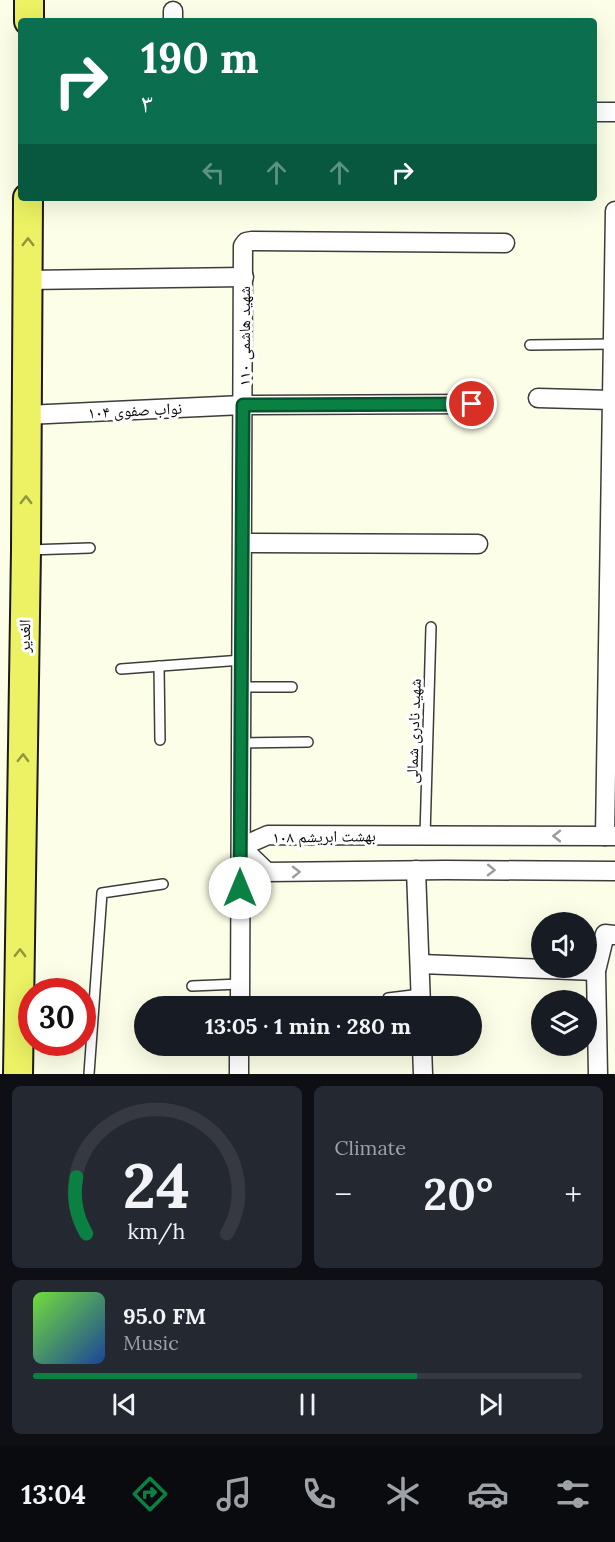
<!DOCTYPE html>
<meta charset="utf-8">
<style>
body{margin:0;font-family:Lora,"Noto Naskh Arabic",serif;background:#242831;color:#f1f3f6;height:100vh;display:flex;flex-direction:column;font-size:22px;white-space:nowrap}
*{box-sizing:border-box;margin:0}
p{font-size:20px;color:#9ea1a6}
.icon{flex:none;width:33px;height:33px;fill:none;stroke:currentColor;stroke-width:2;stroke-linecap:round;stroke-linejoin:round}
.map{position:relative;height:1074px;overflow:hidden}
.panel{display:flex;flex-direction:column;gap:12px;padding:12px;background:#0d0f14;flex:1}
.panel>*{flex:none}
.banner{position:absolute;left:18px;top:18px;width:579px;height:183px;border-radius:6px;box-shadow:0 6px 24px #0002;background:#0b6e4f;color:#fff;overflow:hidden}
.controls{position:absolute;left:531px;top:912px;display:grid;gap:12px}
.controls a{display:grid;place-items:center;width:66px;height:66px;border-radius:50%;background:#171b24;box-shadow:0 6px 24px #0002;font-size:30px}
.speed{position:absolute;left:18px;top:978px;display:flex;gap:12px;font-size:30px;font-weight:700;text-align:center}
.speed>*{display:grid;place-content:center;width:78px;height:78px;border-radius:50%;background:#171b24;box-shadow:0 6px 24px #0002;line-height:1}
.speed .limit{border:9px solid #d22;background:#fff;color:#111}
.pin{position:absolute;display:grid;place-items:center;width:51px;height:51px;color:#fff;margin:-26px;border:3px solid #fff;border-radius:50%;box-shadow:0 2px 6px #0007}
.me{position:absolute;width:66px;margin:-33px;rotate:0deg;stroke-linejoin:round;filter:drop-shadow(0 0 4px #0008)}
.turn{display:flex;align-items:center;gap:21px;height:126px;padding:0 24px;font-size:27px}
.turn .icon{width:78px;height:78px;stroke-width:2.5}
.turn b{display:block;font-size:42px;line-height:51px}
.lanes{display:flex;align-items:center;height:57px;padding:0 24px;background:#0003;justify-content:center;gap:30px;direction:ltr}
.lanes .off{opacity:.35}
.big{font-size:45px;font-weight:700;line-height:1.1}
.panel .widget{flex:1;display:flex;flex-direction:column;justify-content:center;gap:9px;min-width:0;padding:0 21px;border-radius:9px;background:#242831}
.panel .dial{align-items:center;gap:0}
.dial svg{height:156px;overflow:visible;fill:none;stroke:#363941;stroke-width:7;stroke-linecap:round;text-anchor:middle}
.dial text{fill:#f1f3f6;stroke:none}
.song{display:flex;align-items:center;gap:18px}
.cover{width:72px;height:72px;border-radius:9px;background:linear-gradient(135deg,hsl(100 70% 55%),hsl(220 70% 35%))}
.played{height:6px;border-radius:3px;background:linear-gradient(90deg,#0b8043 70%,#363941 70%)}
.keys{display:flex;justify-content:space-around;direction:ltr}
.heat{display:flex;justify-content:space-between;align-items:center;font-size:33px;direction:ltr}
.panel .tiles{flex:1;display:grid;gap:12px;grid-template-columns:1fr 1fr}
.widget:last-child{grid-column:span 2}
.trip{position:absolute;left:134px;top:996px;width:348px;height:60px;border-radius:30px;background:#171b24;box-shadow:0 6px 24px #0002;font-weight:700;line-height:60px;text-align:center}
.tab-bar{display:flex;height:96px;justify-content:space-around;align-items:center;background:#090b0e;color:#9ea1a6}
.tab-bar .icon{width:42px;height:42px}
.tab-bar .current{color:#0b8043}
.tab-bar b{font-size:27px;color:#f1f3f6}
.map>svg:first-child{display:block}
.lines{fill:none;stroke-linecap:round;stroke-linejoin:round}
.lane-casing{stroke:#3c3c3c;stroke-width:12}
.street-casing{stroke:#3c3c3c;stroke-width:21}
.primary-casing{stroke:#1a1a1a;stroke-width:32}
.lane{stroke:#fff;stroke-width:9}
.street{stroke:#fff;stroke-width:18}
.primary{stroke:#ecf263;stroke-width:28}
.oneway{stroke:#91953f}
.oneway2{stroke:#9d9d9d}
.route-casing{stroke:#07532c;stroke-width:15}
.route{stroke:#0b8043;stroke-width:10}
.labels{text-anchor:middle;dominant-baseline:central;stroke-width:6;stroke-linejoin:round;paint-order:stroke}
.street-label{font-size:16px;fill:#090909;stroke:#fff}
</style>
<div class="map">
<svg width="615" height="1074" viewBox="0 0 615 1074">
<rect width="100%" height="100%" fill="#fcfee7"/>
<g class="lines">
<defs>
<g id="lane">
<path d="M530 345 613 344"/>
<path d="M28 550 90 548"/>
<path d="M159 666 160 740"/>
<path d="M121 669 242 660"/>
<path d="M242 687H292"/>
<path d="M241 743 308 742"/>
<path d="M425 836 431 627"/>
<path d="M192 986 240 984"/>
<path d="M388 998 421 994"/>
<path d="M89 1074 102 893 163 884"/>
</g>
<g id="street">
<path d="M173 21V11"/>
<path d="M594 112H615"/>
<path d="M27 280 244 277"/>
<path d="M538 398 612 400"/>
<path d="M26 415 243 405 472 404"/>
<path d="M243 543 478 544"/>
<path d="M605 836 615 211"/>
<path d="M615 836 268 835 241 847 267 872 445 870 615 871"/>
<path d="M416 870 421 1006"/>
<path d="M421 964 596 971"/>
<path d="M240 1006 243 246 246 242 252 241 505 243"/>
<path d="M422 1046 423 1074"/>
<path d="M239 1074V1046"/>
<path d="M598 1074 596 971 605 934 615 935"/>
</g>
<g id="primary">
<path d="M29 21V0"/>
<path d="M18 1074 26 550 28 198"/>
</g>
</defs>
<use href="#lane" class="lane-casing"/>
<use href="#street" class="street-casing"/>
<use href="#primary" class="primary-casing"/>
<use href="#lane" class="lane"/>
<use href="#street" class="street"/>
<use href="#primary" class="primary"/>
</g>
<defs><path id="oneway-chevron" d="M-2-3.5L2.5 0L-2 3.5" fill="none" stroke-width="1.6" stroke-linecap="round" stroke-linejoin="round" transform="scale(1.5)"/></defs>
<g class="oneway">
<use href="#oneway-chevron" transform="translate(28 242) rotate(-90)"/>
<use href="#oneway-chevron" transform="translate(26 500) rotate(-90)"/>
<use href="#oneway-chevron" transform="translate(23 758) rotate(-89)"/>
<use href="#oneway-chevron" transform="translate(20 953) rotate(-89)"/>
</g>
<g class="oneway2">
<use href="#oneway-chevron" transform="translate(557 836) rotate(180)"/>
<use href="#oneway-chevron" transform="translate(491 870) rotate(1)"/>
<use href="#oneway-chevron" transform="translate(296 872) rotate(-1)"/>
</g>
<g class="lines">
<defs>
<path id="route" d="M240 888 243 405 472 404"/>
</defs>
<use href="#route" class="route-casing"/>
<use href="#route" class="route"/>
</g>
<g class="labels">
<g class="street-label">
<text transform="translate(244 336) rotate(-90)">شهید هاشمی ۱۱۰</text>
<text transform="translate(135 410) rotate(-3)">نواب صفوی ۱۰۴</text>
<text transform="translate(24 636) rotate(-89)">الغدیر</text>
<text transform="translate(413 731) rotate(-88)">شهید نادری شمالی</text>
<text transform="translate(324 836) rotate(-1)">بهشت ابریشم ۱۰۸</text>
</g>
</g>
</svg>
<div class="controls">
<a><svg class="icon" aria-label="sound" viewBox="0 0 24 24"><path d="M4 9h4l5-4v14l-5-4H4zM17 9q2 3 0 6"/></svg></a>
<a><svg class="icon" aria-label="layers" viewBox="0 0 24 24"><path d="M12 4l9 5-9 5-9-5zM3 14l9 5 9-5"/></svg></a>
</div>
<div class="speed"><div class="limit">30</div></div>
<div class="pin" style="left:472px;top:404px;background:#d93025"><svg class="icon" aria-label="arrive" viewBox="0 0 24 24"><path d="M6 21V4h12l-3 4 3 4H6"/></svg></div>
<svg class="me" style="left:240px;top:888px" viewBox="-20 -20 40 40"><circle r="19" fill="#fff"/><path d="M0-13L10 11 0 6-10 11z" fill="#0b8043"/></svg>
<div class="trip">13:05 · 1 min · 280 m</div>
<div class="banner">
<div class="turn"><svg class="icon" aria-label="right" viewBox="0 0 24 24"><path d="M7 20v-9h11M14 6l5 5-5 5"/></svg><div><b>190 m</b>۳</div></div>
<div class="lanes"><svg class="icon off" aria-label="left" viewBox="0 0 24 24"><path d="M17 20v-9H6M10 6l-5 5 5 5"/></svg><svg class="icon off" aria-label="ahead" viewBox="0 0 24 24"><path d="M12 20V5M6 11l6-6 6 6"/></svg><svg class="icon off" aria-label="ahead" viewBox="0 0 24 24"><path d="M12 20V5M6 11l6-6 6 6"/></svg><svg class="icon" aria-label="right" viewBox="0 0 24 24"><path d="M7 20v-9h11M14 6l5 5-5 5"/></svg></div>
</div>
</div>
<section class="panel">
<div class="tiles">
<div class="widget dial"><svg viewBox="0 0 100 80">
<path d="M14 69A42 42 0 1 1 86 69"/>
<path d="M14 69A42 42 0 0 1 9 40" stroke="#0b8043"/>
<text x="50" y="56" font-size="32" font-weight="700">24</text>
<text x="50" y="72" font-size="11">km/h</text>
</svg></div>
<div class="widget"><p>Climate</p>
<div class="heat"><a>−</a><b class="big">20°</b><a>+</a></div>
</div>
<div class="widget">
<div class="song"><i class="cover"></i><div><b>95.0 FM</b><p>Music</p></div></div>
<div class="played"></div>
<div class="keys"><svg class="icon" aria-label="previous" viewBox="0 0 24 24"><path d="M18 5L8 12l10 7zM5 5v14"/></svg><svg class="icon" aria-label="pause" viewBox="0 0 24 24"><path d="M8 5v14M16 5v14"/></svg><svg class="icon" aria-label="next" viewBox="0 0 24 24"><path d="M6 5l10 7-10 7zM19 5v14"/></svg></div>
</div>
</div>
</section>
<nav class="tab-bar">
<b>13:04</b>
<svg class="icon current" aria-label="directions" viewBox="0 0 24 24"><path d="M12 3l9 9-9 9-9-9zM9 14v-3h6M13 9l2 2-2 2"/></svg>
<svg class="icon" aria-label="music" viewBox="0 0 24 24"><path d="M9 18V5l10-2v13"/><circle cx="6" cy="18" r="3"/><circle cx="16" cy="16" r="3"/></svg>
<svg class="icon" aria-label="phone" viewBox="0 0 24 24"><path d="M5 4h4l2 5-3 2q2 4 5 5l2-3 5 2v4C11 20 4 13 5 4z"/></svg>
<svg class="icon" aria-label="climate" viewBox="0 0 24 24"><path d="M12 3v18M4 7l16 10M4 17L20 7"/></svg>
<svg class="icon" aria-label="car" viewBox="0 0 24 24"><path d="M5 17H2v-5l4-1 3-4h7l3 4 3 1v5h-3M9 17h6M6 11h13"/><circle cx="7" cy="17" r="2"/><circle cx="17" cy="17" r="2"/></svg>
<svg class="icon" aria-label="filters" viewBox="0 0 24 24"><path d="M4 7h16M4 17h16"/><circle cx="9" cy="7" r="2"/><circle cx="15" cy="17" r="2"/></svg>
</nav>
